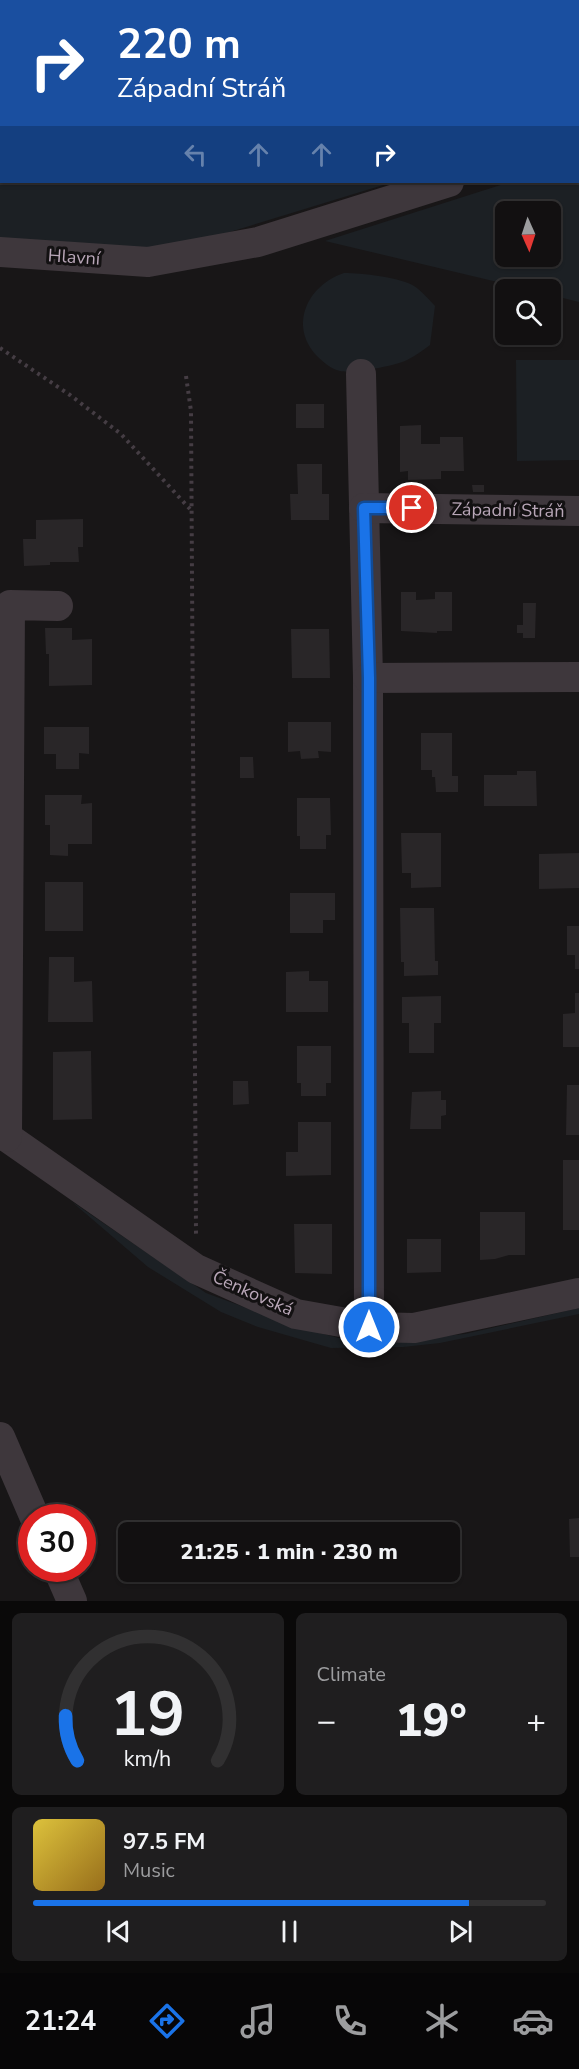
<!DOCTYPE html>
<meta charset="utf-8">
<style>
body{margin:0;font-family:"Nunito Sans",sans-serif;background:#1f1e1f;color:#f1f3f6;height:100vh;display:flex;flex-direction:column;font-size:22px;white-space:nowrap}
*{box-sizing:border-box;margin:0}
p{font-size:20px;color:#9c9d9f}
.icon{flex:none;width:33px;height:33px;fill:none;stroke:currentColor;stroke-width:2;stroke-linecap:round;stroke-linejoin:round}
.map{position:relative;height:1601px;overflow:hidden}
.sheet{display:flex;flex-direction:column;gap:12px;padding:12px;background:#0a0909;flex:1}
.sheet>*{flex:none}
.hud{position:absolute;left:0px;top:0px;width:579px;height:183px;box-shadow:0 2px 4px #0004,0 0 0 2px #313031;background:#1a4fa0;color:#fff;overflow:hidden}
.needle{width:39px;rotate:177deg}
.controls{position:absolute;left:495px;top:201px;display:grid;gap:12px}
.controls a{display:grid;place-items:center;width:66px;height:66px;border-radius:9px;background:#121011;box-shadow:0 2px 4px #0004,0 0 0 2px #313031;font-size:30px}
.speed{position:absolute;left:18px;top:1504px;display:flex;gap:12px;font-size:30px;font-weight:700;text-align:center}
.speed>*{display:grid;place-content:center;width:78px;height:78px;border-radius:50%;background:#121011;box-shadow:0 2px 4px #0004,0 0 0 2px #313031;line-height:1}
.speed .limit{border:9px solid #d22;background:#fff;color:#111}
.pin{position:absolute;display:grid;place-items:center;width:51px;height:51px;color:#fff;margin:-26px;border:3px solid #fff;border-radius:50%;box-shadow:0 2px 6px #0007}
.me{position:absolute;width:66px;margin:-33px;rotate:0deg;stroke-linejoin:round;filter:drop-shadow(0 0 4px #0008)}
.turn{display:flex;align-items:center;gap:21px;height:126px;padding:0 18px;font-size:27px}
.turn .icon{width:78px;height:78px;stroke-width:2.5}
.turn b{display:block;font-size:42px;line-height:51px}
.lanes{display:flex;align-items:center;height:57px;padding:0 18px;background:#0003;justify-content:center;gap:30px;direction:ltr}
.lanes .off{opacity:.35}
.big{font-size:45px;font-weight:800;line-height:1.1}
.sheet .tile{flex:1;display:flex;flex-direction:column;justify-content:center;gap:9px;min-width:0;padding:0 21px;border-radius:9px;background:#1f1e1f}
.sheet .dial{align-items:center;gap:0}
.dial svg{height:156px;overflow:visible;fill:none;stroke:#313031;stroke-width:7;stroke-linecap:round;text-anchor:middle}
.dial text{fill:#f1f3f6;stroke:none}
.song{display:flex;align-items:center;gap:18px}
.cover{width:72px;height:72px;border-radius:9px;background:linear-gradient(135deg,hsl(50 70% 55%),hsl(40 70% 35%))}
.played{height:6px;border-radius:3px;background:linear-gradient(90deg,#1a73e8 85%,#313031 85%)}
.keys{display:flex;justify-content:space-around;direction:ltr}
.heat{display:flex;justify-content:space-between;align-items:center;font-size:33px;direction:ltr}
.sheet .tiles{flex:1;display:grid;gap:12px;grid-template-columns:1fr 1fr}
.tile:last-child{grid-column:span 2}
.trip{position:absolute;left:118px;top:1522px;width:342px;height:60px;border-radius:9px;background:#121011;box-shadow:0 2px 4px #0004,0 0 0 2px #313031;font-weight:800;line-height:60px;text-align:center}
.menu{display:flex;height:96px;justify-content:space-around;align-items:center;background:#070607;color:#9c9d9f}
.menu .icon{width:42px;height:42px}
.menu .active{color:#1a73e8}
.menu b{font-size:27px;color:#f1f3f6}
.map>svg:first-child{display:block}
.green{fill:#1c2024;fill-rule:evenodd}
.building{fill:#292628}
.lines{fill:none;stroke-linecap:round;stroke-linejoin:round}
.path{stroke:#453d44;stroke-width:4;stroke-dasharray:3 4.5;stroke-linecap:butt}
.minor{stroke:#3e373c;stroke-width:30}
.route-casing{stroke:#114b97;stroke-width:15}
.route{stroke:#1a73e8;stroke-width:10}
.labels{text-anchor:middle;dominant-baseline:central;stroke-width:6;stroke-linejoin:round;paint-order:stroke}
.street-label{font-size:18px;fill:#b9a7b8;stroke:#131112}
</style>
<div class="map">
<svg width="579" height="1601" viewBox="0 0 579 1601">
<rect width="100%" height="100%" fill="#181617"/>
<g class="green">
<path d="M0 0H579V124H578V2H2V182H393L207 239 140 249 0 240Z"/>
<path d="M578 160H579V302L551 295 550 290 527 289 325 241 510 182H578ZM506 212H550V256H506Z"/>
<path d="M344 273C362 273 399 277 414 286 422 291 429 300 435 306L430 345C423 350 415 356 407 360 395 366 352 374 340 371 331 369 323 362 317 356 288 325 308 285 344 273Z"/>
<path d="M516 360H579V460L517 461Z"/>
<path d="M71 1201 206 1293 300 1328 339 1338 401 1340 465 1334 579 1308V1314L440 1343 403 1347 331 1348 258 1327 221 1312 148 1267Z"/>
</g>
<g class="building">
<rect x="296" y="404" width="28" height="24"/>
<path d="M421 425V444H440V437H463L464 471H441V479L408 480V471L400 472V426Z"/>
<path d="M297 464H322V494H329V520H291L290 494H298Z"/>
<path d="M472 485H484V492H473Z"/>
<path d="M83 519V547H78L79 562H50V565L24 566 23 539H36V520Z"/>
<path d="M401 592H416V600L435 599V592H452V631H437V633L401 631Z"/>
<path d="M523 603H536L535 638H523V633H517V625H523Z"/>
<path d="M45 628H72V640L92 639V685L49 686V654H46Z"/>
<path d="M291 629H329L330 678H292Z"/>
<path d="M288 722H331V752L318 751 319 758 301 759 300 751 288 752Z"/>
<path d="M44 727H89V754L79 753V769H56V754H44Z"/>
<path d="M421 733H452V776H458V792H436L435 777H432V770H421Z"/>
<path d="M240 757H253L254 778H240Z"/>
<path d="M517 771H536L537 806H484V775H517Z"/>
<path d="M45 795H82L81 804 92 803V844H68V856L50 855V825H45Z"/>
<path d="M297 798H330L331 835H326V849H300V836H297Z"/>
<path d="M401 833H441V887L411 888V873H402Z"/>
<path d="M579 853V888L539 889V854Z"/>
<rect x="45" y="882" width="38" height="49"/>
<path d="M290 893H335V920H323V933H290Z"/>
<path d="M400 908H434L435 961H438V975L404 976V962H401Z"/>
<path d="M567 926H579V969H575V955H567Z"/>
<path d="M49 957H74V982L92 981 93 1022H48Z"/>
<path d="M309 971V981H328V1012H286V972Z"/>
<path d="M575 993H579V1047H563V1014L575 1013Z"/>
<path d="M441 996V1023H434V1053H409V1023H402V997Z"/>
<path d="M297 1046H331V1083H326V1096H301V1083H297Z"/>
<path d="M91 1051 92 1119 53 1120V1052Z"/>
<path d="M233 1081H248L249 1104 233 1105Z"/>
<path d="M567 1085H579V1135H566Z"/>
<path d="M441 1091V1100H446V1115L441 1116V1129H410L412 1092Z"/>
<path d="M298 1122H331V1175L286 1176V1152H298Z"/>
<rect x="563" y="1160" width="16" height="70"/>
<path d="M480 1212H525V1255H509L495 1259 480 1260Z"/>
<path d="M294 1224H332V1274L295 1273Z"/>
<path d="M407 1239H441V1272L407 1273Z"/>
<path d="M579 1518V1557H570L569 1519Z"/>
</g>
<g class="lines">
<g class="path">
<path d="M0 348 70 395 121 434 190 509"/>
<path d="M186 376 191 411 196 1235"/>
</g>
<g class="minor">
<path d="M578 141H579"/>
<path d="M0 252 148 262 258 242 449 182"/>
<path d="M361 374 368 678 369 1327"/>
<path d="M364 508 579 511"/>
<path d="M368 678 579 677"/>
<path d="M0 1135 7 1137 196 1269 296 1314 369 1327 414 1328 579 1293"/>
<path d="M7 1137 10 605 58 606"/>
<path d="M0 1437 35 1518"/>
<path d="M58 1569 72 1601"/>
</g>
</g>
<g class="lines">
<defs>
<path id="route" d="M369 1327V678L364 508H412"/>
</defs>
<use href="#route" class="route-casing"/>
<use href="#route" class="route"/>
</g>
<g class="labels">
<g class="street-label">
<text transform="translate(74 257) rotate(4)">Hlavní</text>
<text transform="translate(508 510) rotate(1)">Západní Stráň</text>
<text transform="translate(253 1293) rotate(24)">Čenkovská</text>
</g>
</g>
</svg>
<div class="controls">
<a><svg class="needle" viewBox="-14 -14 28 28"><path d="M0-13l5 13h-10z" fill="#e53935"/><path d="M0 13l5-13h-10z" fill="#9c9d9f"/></svg></a>
<a><svg class="icon" aria-label="search" viewBox="0 0 24 24"><circle cx="10" cy="10" r="6"/><path d="M15 15l6 6"/></svg></a>
</div>
<div class="speed"><div class="limit">30</div></div>
<div class="pin" style="left:412px;top:508px;background:#d93025"><svg class="icon" aria-label="arrive" viewBox="0 0 24 24"><path d="M6 21V4h12l-3 4 3 4H6"/></svg></div>
<svg class="me" style="left:369px;top:1327px" viewBox="-20 -20 40 40"><circle r="17" fill="#1a73e8" stroke="#fff" stroke-width="3"/><path d="M0-11L8 9 0 5-8 9z" fill="#fff"/></svg>
<div class="trip">21:25 · 1 min · 230 m</div>
<div class="hud">
<div class="turn"><svg class="icon" aria-label="right" viewBox="0 0 24 24"><path d="M7 20v-9h11M14 6l5 5-5 5"/></svg><div><b>220 m</b>Západní Stráň</div></div>
<div class="lanes"><svg class="icon off" aria-label="left" viewBox="0 0 24 24"><path d="M17 20v-9H6M10 6l-5 5 5 5"/></svg><svg class="icon off" aria-label="ahead" viewBox="0 0 24 24"><path d="M12 20V5M6 11l6-6 6 6"/></svg><svg class="icon off" aria-label="ahead" viewBox="0 0 24 24"><path d="M12 20V5M6 11l6-6 6 6"/></svg><svg class="icon" aria-label="right" viewBox="0 0 24 24"><path d="M7 20v-9h11M14 6l5 5-5 5"/></svg></div>
</div>
</div>
<section class="sheet">
<div class="tiles">
<div class="tile dial"><svg viewBox="0 0 100 80">
<path d="M14 69A42 42 0 1 1 86 69"/>
<path d="M14 69A42 42 0 0 1 8 46" stroke="#1a73e8"/>
<text x="50" y="56" font-size="32" font-weight="700">19</text>
<text x="50" y="72" font-size="11">km/h</text>
</svg></div>
<div class="tile"><p>Climate</p>
<div class="heat"><a>−</a><b class="big">19°</b><a>+</a></div>
</div>
<div class="tile">
<div class="song"><i class="cover"></i><div><b>97.5 FM</b><p>Music</p></div></div>
<div class="played"></div>
<div class="keys"><svg class="icon" aria-label="previous" viewBox="0 0 24 24"><path d="M18 5L8 12l10 7zM5 5v14"/></svg><svg class="icon" aria-label="pause" viewBox="0 0 24 24"><path d="M8 5v14M16 5v14"/></svg><svg class="icon" aria-label="next" viewBox="0 0 24 24"><path d="M6 5l10 7-10 7zM19 5v14"/></svg></div>
</div>
</div>
</section>
<nav class="menu">
<b>21:24</b>
<svg class="icon active" aria-label="directions" viewBox="0 0 24 24"><path d="M12 3l9 9-9 9-9-9zM9 14v-3h6M13 9l2 2-2 2"/></svg>
<svg class="icon" aria-label="music" viewBox="0 0 24 24"><path d="M9 18V5l10-2v13"/><circle cx="6" cy="18" r="3"/><circle cx="16" cy="16" r="3"/></svg>
<svg class="icon" aria-label="phone" viewBox="0 0 24 24"><path d="M5 4h4l2 5-3 2q2 4 5 5l2-3 5 2v4C11 20 4 13 5 4z"/></svg>
<svg class="icon" aria-label="climate" viewBox="0 0 24 24"><path d="M12 3v18M4 7l16 10M4 17L20 7"/></svg>
<svg class="icon" aria-label="car" viewBox="0 0 24 24"><path d="M5 17H2v-5l4-1 3-4h7l3 4 3 1v5h-3M9 17h6M6 11h13"/><circle cx="7" cy="17" r="2"/><circle cx="17" cy="17" r="2"/></svg>
</nav>
